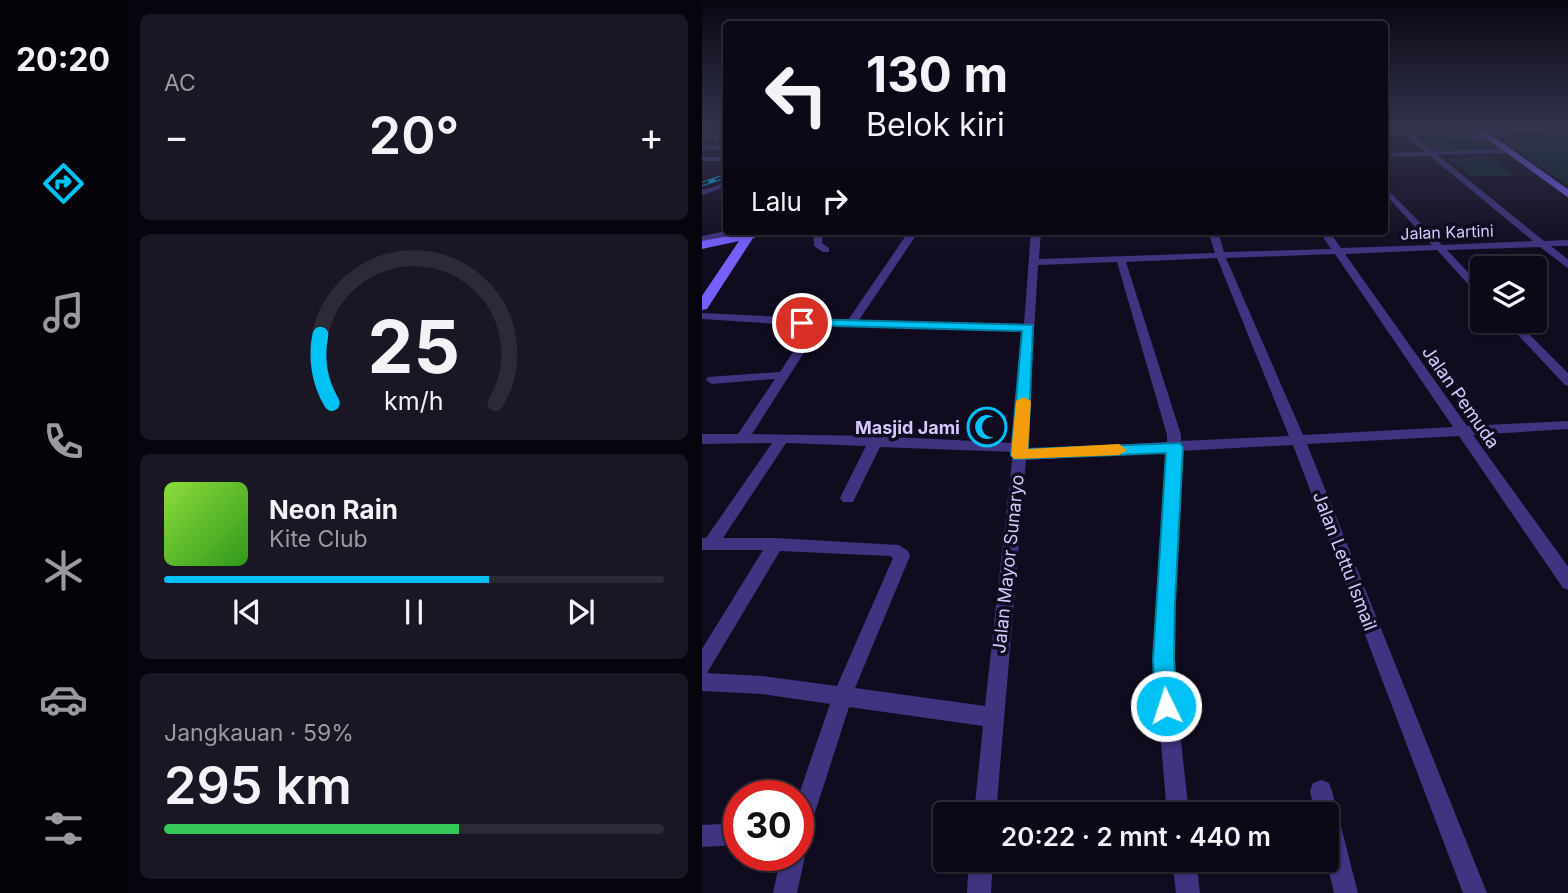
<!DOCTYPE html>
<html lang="id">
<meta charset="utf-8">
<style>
body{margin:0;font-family:Inter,sans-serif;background:#1b1624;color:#f1f3f6;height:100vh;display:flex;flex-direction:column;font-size:26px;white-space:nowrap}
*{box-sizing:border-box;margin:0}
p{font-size:23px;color:#9a9aa1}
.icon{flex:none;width:38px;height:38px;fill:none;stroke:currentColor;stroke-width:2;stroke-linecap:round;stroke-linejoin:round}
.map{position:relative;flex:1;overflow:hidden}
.sheet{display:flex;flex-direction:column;gap:14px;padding:14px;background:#07040d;width:576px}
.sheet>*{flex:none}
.guide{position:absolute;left:21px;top:21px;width:665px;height:214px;border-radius:7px;box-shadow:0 2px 5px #0004,0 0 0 2px #2d2936;background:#0d0817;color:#f1f3f6;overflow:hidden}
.tools{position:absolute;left:768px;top:256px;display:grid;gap:14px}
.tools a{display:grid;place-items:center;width:77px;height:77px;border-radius:7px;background:#0d0817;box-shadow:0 2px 5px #0004,0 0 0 2px #2d2936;font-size:35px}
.speed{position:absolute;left:21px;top:780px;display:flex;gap:14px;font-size:35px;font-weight:700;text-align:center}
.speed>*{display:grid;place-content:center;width:91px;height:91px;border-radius:50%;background:#0d0817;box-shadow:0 2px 5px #0004,0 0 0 2px #2d2936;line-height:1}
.speed .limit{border:10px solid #d22;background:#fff;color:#111}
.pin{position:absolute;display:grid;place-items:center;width:60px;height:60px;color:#fff;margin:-30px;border:4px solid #fff;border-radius:50%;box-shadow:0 2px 7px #0007}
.me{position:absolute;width:77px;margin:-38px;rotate:356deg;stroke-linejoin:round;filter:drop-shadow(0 0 5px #0008)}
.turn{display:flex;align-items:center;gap:24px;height:147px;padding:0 28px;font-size:32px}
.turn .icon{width:91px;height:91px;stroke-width:2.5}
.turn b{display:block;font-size:49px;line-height:60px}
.then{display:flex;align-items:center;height:66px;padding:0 28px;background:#0003;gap:14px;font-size:26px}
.big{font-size:52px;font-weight:600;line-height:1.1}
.sheet .card{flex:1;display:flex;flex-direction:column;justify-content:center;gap:10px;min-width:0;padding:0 24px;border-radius:10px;background:#1b1624}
.sheet .dial{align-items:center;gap:0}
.dial svg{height:182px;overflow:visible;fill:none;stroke:#2d2936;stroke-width:7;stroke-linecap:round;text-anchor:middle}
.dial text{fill:#f1f3f6;stroke:none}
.song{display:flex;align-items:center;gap:21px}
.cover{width:84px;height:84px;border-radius:10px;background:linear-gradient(135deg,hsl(90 70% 55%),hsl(110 70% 35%))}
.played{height:7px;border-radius:4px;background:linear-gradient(90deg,#00c1f4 65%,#2d2936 65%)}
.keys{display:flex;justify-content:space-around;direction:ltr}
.heat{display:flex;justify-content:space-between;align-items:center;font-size:38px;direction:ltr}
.charge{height:10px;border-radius:5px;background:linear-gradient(90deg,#34c759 59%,#2d2936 0)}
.trip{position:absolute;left:231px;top:802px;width:406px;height:70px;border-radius:7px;background:#0d0817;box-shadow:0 2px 5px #0004,0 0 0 2px #2d2936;font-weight:600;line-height:70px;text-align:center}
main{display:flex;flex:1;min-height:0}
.tabs{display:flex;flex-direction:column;width:126px;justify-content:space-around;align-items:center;background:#050309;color:#9a9aa1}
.tabs .icon{width:49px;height:49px}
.tabs .selected{color:#00c1f4}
.tabs b{font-size:32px;color:#f1f3f6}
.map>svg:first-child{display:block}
.green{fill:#0e2729}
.building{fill:#241740}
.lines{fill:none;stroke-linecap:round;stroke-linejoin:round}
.street{fill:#3f3480;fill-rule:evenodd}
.secondary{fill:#7560ff;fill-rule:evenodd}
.rail-casing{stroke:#00c1f4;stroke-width:4.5}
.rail{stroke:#110b1f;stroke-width:2.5;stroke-dasharray:7;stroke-linecap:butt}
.route{fill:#00c1f4;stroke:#007d9f;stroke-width:2}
.slow{fill:#f59e0b}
.labels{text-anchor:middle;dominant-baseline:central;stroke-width:7;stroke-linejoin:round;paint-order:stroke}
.far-street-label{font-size:16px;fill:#d5c9ff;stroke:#110b1f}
.street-label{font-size:18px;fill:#d5c9ff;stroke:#110b1f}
.poi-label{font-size:18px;font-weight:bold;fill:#d5c9ff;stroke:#110b1f;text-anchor:end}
</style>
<main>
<nav class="tabs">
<b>20:20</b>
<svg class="icon selected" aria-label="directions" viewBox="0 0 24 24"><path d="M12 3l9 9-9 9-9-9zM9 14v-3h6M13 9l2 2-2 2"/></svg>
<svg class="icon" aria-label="music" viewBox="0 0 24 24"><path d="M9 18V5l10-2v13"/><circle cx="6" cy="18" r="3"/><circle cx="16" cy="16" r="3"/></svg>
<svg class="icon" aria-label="phone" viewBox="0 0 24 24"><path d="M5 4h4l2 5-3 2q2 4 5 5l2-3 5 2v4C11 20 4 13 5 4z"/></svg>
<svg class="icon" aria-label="climate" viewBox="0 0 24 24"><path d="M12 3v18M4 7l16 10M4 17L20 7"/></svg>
<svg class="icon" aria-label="car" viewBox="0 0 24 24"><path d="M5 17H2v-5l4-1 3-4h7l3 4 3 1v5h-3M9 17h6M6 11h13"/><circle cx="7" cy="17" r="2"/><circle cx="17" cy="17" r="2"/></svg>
<svg class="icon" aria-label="filters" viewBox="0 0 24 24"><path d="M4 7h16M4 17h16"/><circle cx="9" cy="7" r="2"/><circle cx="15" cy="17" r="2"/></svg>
</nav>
<section class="sheet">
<div class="card"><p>AC</p>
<div class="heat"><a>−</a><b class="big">20°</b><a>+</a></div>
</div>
<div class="card dial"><svg viewBox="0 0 100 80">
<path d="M14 69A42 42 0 1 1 86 69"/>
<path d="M14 69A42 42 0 0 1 9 39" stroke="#00c1f4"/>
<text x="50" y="56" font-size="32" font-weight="700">25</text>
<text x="50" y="72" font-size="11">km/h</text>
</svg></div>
<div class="card">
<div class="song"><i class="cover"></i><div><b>Neon Rain</b><p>Kite Club</p></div></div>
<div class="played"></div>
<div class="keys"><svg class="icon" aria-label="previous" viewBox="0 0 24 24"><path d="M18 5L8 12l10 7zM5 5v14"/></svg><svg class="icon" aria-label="pause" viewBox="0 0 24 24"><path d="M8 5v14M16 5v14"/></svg><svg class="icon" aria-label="next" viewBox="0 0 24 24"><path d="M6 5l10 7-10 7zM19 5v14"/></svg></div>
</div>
<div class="card"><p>Jangkauan · 59%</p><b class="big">295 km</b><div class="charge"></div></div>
</section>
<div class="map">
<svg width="867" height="893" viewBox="0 0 867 893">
<rect width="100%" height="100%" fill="#110b1f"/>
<g class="green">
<path d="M750 127H772L802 150 731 151 709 132 754 131Z"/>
<path d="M815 135H866V185L808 146 804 141Z"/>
<path d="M788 157 813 176H768L746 158Z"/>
</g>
<path class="building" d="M273 413 306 414 299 440 264 438Z"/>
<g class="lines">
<g class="street">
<path d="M694 127H701L731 151 809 149 806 153 736 155 842 241 867 240V246H849L867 260V269L838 247 745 250 780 287V296L776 295 735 250 643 254 765 426 867 421V429L771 435 867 568V590L861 588 757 436 605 444 785 893H761L591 445 478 451 470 659 487 814H465L452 659 464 452 324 460 294 814H272L281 726 147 707 107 831 104 839 96 842V797L128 704 60 694 0 691V649L61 550H0V538H4L70 443 0 444V434H36L73 379 10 384 4 380 6 377 78 372 108 326 0 319V313L146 320 207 231H217L157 320 322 324 329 231H339L337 259 513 253 506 231H516L522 252 629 249 617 231H627L639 248 730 245 682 193V186L740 245 831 241 728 156 682 157V153L723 152ZM633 254 751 427 601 435 524 258ZM515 258 587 436 479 441V435L424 262ZM415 262 465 435V442L325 450 336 265ZM119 326 321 330 311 443 174 436 50 434ZM84 443 164 446 138 498 141 502H151L178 447 311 452 283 706 153 688 208 556 206 551 197 545 73 538H21ZM78 551 188 556 191 558 135 686 60 676 5 673Z"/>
<path d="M867 128V132L782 135 779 133 782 131Z"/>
<rect x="0" y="134" width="24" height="4"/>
<path d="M746 135 788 136 791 138 788 140 744 138Z"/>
<path d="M0 145 24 146V150L0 149Z"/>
<rect x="0" y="157" width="24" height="4"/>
<path d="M24 183V187L0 195V190Z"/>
<path d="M24 231H42L0 242V236Z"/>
<path d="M111 231H121L120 243 127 248V252H121L112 246Z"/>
<path d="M802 320H813L867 374V386L863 385Z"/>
<path d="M619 780 627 783 630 791 656 893H632L624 859 625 814H613L608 791 611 783Z"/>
<path d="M37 823V845L0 847V825Z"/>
<path d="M96 846 99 848 103 856 95 893H71L79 856H96Z"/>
<path d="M267 859H291L289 893H265Z"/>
<path d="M470 859H494L498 893H474Z"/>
</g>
<g class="secondary">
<path d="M769 127H778L867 190V198Z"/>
<path d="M51 231H74L51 238 5 309 0 310V296L37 241 0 249V241Z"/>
</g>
<defs>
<path id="rail" d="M0 184 24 176"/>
</defs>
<use href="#rail" class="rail-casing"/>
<use href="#rail" class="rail"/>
</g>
<linearGradient id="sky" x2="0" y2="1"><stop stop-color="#090611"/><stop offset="0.5" stop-color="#32344d"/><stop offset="1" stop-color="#32344d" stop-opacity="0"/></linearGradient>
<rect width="867" height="252" fill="url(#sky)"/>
<path class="route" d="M100 319 331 325 326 449 478 443 481 447 473 603 472 659 476 706 472 714 464 717 456 714 453 706 451 659 464 453 312 459 309 455 320 331 96 325V320Z"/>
<path class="slow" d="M322 397 329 401 326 449 417 444 425 450 417 455 312 459 309 455 314 401Z"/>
<defs>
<symbol id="mosque-ring" viewBox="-11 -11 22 22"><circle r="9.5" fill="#110b1f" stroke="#00c1f4" stroke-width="1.5"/><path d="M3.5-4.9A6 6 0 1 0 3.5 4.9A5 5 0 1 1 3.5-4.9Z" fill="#00c1f4"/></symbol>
</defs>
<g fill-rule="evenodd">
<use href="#mosque-ring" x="263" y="405" width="44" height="44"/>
</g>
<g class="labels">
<g class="far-street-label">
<text transform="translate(745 232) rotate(-2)">Jalan Kartini</text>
</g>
<g class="street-label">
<text transform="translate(759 397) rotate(55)">Jalan Pemuda</text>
<text transform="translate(643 561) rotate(69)">Jalan Lettu Ismail</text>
<text transform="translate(306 564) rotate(-84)">Jalan Mayor Sunaryo</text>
</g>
<g class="poi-label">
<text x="258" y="427">Masjid Jami</text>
</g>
</g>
</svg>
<div class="tools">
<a><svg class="icon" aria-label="layers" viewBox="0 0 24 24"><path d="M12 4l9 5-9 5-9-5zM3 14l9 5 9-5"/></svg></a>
</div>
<div class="speed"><div class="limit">30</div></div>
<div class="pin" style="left:100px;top:323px;background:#d93025"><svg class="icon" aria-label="arrive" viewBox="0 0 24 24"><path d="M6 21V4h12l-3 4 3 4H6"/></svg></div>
<svg class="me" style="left:464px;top:706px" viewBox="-20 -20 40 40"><circle r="17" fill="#00c1f4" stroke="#fff" stroke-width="3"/><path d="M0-11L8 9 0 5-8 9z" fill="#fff"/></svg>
<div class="trip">20:22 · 2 mnt · 440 m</div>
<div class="guide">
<div class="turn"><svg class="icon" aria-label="left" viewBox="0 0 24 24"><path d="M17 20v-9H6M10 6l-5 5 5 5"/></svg><div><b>130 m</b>Belok kiri</div></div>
<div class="then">Lalu<svg class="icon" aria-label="right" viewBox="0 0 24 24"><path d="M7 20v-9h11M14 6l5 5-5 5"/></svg></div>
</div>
</div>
</main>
